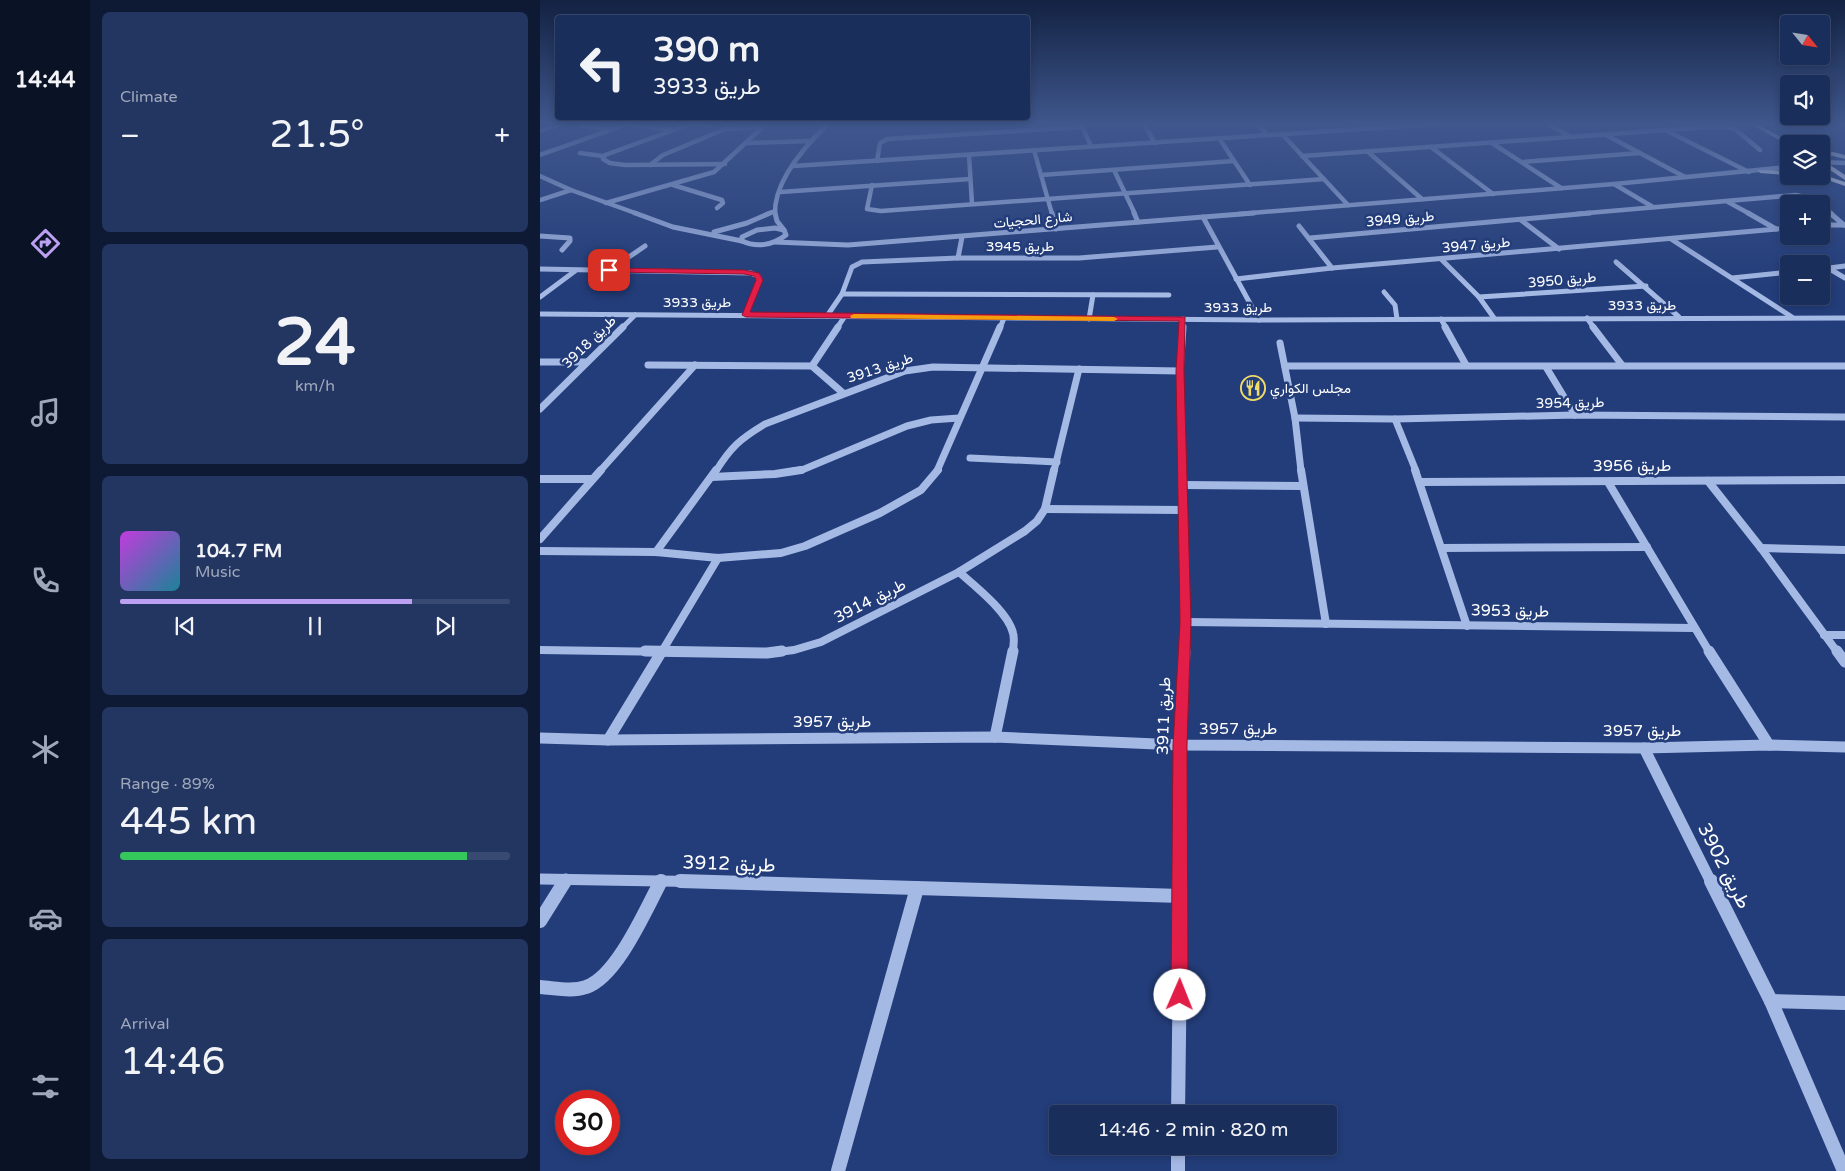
<!DOCTYPE html>
<meta charset="utf-8">
<style>
body{margin:0;font-family:"Varela Round",Vazirmatn,sans-serif;background:#233662;color:#f1f3f6;height:100vh;display:flex;flex-direction:column;font-size:19px;white-space:nowrap}
*{box-sizing:border-box;margin:0}
p{font-size:16px;color:#9fa8bb}
.icon{flex:none;width:28px;height:28px;fill:none;stroke:currentColor;stroke-width:2;stroke-linecap:round;stroke-linejoin:round}
.map{position:relative;flex:1;overflow:hidden}
.side{display:flex;flex-direction:column;gap:12px;padding:12px;background:#0e1933;width:450px}
.side>*{flex:none}
.hud{position:absolute;left:15px;top:15px;width:475px;height:105px;border-radius:5px;box-shadow:0 2px 8px #0003,0 0 0 1px #384a72;background:#1a2e5c;color:#f1f3f6;overflow:hidden}
.needle{width:32px;rotate:120deg}
.buttons{position:absolute;left:1240px;top:15px;display:grid;gap:10px}
.buttons a{display:grid;place-items:center;width:50px;height:50px;border-radius:5px;background:#1a2e5c;box-shadow:0 2px 8px #0003,0 0 0 1px #384a72;font-size:25px}
.speed{position:absolute;left:15px;top:1090px;display:flex;gap:10px;font-size:25px;font-weight:700;text-align:center}
.speed>*{display:grid;place-content:center;width:65px;height:65px;border-radius:50%;background:#1a2e5c;box-shadow:0 2px 8px #0003,0 0 0 1px #384a72;line-height:1}
.speed .limit{border:8px solid #d22;background:#fff;color:#111}
.pin{position:absolute;display:grid;place-items:center;width:42px;height:42px;color:#fff;margin:-21px;border-radius:10px;box-shadow:0 2px 8px #0006}
.me{position:absolute;width:55px;margin:-28px;rotate:1deg;stroke-linejoin:round;filter:drop-shadow(0 0 4px #0008)}
.turn{display:flex;align-items:center;gap:18px;height:105px;padding:0 15px;font-size:22px}
.turn .icon{width:65px;height:65px;stroke-width:2.5}
.turn b{display:block;font-size:35px;line-height:42px}
.big{font-size:38px;font-weight:600;line-height:1.1}
.side .tile{flex:1;display:flex;flex-direction:column;justify-content:center;gap:8px;min-width:0;padding:0 18px;border-radius:8px;background:#233662}
.side .dial{align-items:center;gap:0}
.dial b{font-size:65px;line-height:1}
.song{display:flex;align-items:center;gap:15px}
.cover{width:60px;height:60px;border-radius:8px;background:linear-gradient(135deg,hsl(290 70% 55%),hsl(190 70% 35%))}
.played{height:5px;border-radius:2px;background:linear-gradient(90deg,#bca0f2 75%,#384a72 75%)}
.keys{display:flex;justify-content:space-around;direction:ltr}
.heat{display:flex;justify-content:space-between;align-items:center;font-size:28px;direction:ltr}
.charge{height:8px;border-radius:4px;background:linear-gradient(90deg,#34c759 89%,#384a72 0)}
.trip{position:absolute;left:509px;top:1105px;width:288px;height:50px;border-radius:5px;background:#1a2e5c;box-shadow:0 2px 8px #0003,0 0 0 1px #384a72;font-weight:600;line-height:50px;text-align:center}
main{display:flex;flex:1;min-height:0}
.tab-bar{display:flex;flex-direction:column;width:90px;justify-content:space-around;align-items:center;background:#0a1225;color:#9fa8bb}
.tab-bar .icon{width:35px;height:35px}
.tab-bar .active{color:#bca0f2}
.tab-bar b{font-size:22px;color:#f1f3f6}
.map>svg:first-child{display:block}
.lines{fill:none;stroke-linecap:round;stroke-linejoin:round}
.minor-far5{stroke:#a5b9e5;stroke-width:4.5}
.minor-far4{stroke:#a5b9e5;stroke-width:5}
.minor-far3{stroke:#a5b9e5;stroke-width:7}
.minor-far2{stroke:#a5b9e5;stroke-width:8}
.minor-far1{stroke:#a5b9e5;stroke-width:11}
.minor{stroke:#a5b9e5;stroke-width:14}
.major{fill:#e5ebfc;fill-rule:evenodd}
.route{fill:#e11d48;stroke:#92132f}
.slow{fill:#f59e0b}
.labels{text-anchor:middle;dominant-baseline:central;stroke-width:5;stroke-linejoin:round;paint-order:stroke}
.far-street-label{font-size:14px;fill:#fff;stroke:#233d7a}
.far-poi-label{font-size:14px;fill:#fff;stroke:#233d7a;text-anchor:start}
.street-label{font-size:16px;fill:#fff;stroke:#233d7a}
.near-street-label{font-size:19px;fill:#fff;stroke:#233d7a}
</style>
<main>
<nav class="tab-bar">
<b>14:44</b>
<svg class="icon active" aria-label="directions" viewBox="0 0 24 24"><path d="M12 3l9 9-9 9-9-9zM9 14v-3h6M13 9l2 2-2 2"/></svg>
<svg class="icon" aria-label="music" viewBox="0 0 24 24"><path d="M9 18V5l10-2v13"/><circle cx="6" cy="18" r="3"/><circle cx="16" cy="16" r="3"/></svg>
<svg class="icon" aria-label="phone" viewBox="0 0 24 24"><path d="M5 4h4l2 5-3 2q2 4 5 5l2-3 5 2v4C11 20 4 13 5 4z"/></svg>
<svg class="icon" aria-label="climate" viewBox="0 0 24 24"><path d="M12 3v18M4 7l16 10M4 17L20 7"/></svg>
<svg class="icon" aria-label="car" viewBox="0 0 24 24"><path d="M5 17H2v-5l4-1 3-4h7l3 4 3 1v5h-3M9 17h6M6 11h13"/><circle cx="7" cy="17" r="2"/><circle cx="17" cy="17" r="2"/></svg>
<svg class="icon" aria-label="filters" viewBox="0 0 24 24"><path d="M4 7h16M4 17h16"/><circle cx="9" cy="7" r="2"/><circle cx="15" cy="17" r="2"/></svg>
</nav>
<section class="side">
<div class="tile"><p>Climate</p>
<div class="heat"><a>−</a><b class="big">21.5°</b><a>+</a></div>
</div>
<div class="tile dial"><b>24</b><p>km/h</p></div>
<div class="tile">
<div class="song"><i class="cover"></i><div><b>104.7 FM</b><p>Music</p></div></div>
<div class="played"></div>
<div class="keys"><svg class="icon" aria-label="previous" viewBox="0 0 24 24"><path d="M18 5L8 12l10 7zM5 5v14"/></svg><svg class="icon" aria-label="pause" viewBox="0 0 24 24"><path d="M8 5v14M16 5v14"/></svg><svg class="icon" aria-label="next" viewBox="0 0 24 24"><path d="M6 5l10 7-10 7zM19 5v14"/></svg></div>
</div>
<div class="tile"><p>Range · 89%</p><b class="big">445 km</b><div class="charge"></div></div>
<div class="tile"><p>Arrival</p><b class="big">14:46</b></div>
</section>
<div class="map">
<svg width="1305" height="1171" viewBox="0 0 1305 1171">
<rect width="100%" height="100%" fill="#233d7a"/>
<g class="lines">
<g class="minor-far5">
<path d="M90 124 132 130"/>
<path d="M150 124 65 155 63 159 70 163 85 165 185 164"/>
<path d="M161 124 168 125"/>
<path d="M541 124 551 146"/>
<path d="M604 124 615 143"/>
<path d="M717 124 728 135"/>
<path d="M1008 124 1031 137"/>
<path d="M42 126 69 129"/>
<path d="M1125 130 1209 172"/>
<path d="M0 131 20 124"/>
<path d="M742 134 808 205"/>
<path d="M1066 135 1145 177"/>
<path d="M679 138 710 185"/>
<path d="M207 143 269 141"/>
<path d="M952 143 1021 188"/>
<path d="M891 147 953 194"/>
<path d="M494 150 512 214"/>
<path d="M827 151 882 199"/>
<path d="M40 153 63 156"/>
<path d="M0 155 87 124"/>
<path d="M429 155 432 204"/>
<path d="M762 156 1182 126 1195 129 1220 150"/>
<path d="M337 161 340 143 347 139 543 127"/>
<path d="M982 162 1100 153"/>
<path d="M1281 162 1305 163"/>
<path d="M110 165 123 155 185 129 223 127"/>
<path d="M253 166 899 124"/>
<path d="M574 170 595 214"/>
<path d="M501 175 694 161"/>
<path d="M0 176 31 190 98 214"/>
<path d="M1074 184 1113 207"/>
<path d="M133 185 182 200 183 203 177 208"/>
<path d="M332 185 327 209 341 211 784 179"/>
<path d="M240 192 430 179"/>
<path d="M0 200 31 190"/>
<path d="M1188 202 1210 214"/>
<path d="M66 203 174 172 226 124"/>
<path d="M1281 205 1292 214"/>
<path d="M227 214 235 211"/>
<path d="M235 214C234 181 265 146 288 124"/>
<path d="M699 214 1074 184 1249 167"/>
<path d="M1036 214 1256 195 1274 199 1279 204"/>
</g>
<g class="minor-far4">
<path d="M95 213 133 227 202 241"/>
<path d="M235 213 237 221 244 230"/>
<path d="M512 213 516 229"/>
<path d="M594 213 598 222"/>
<path d="M1208 213 1236 229"/>
<path d="M1290 213 1304 225"/>
<path d="M663 217 719 320"/>
<path d="M981 220 1019 249"/>
<path d="M1281 225H1305"/>
<path d="M759 226 792 268"/>
<path d="M235 228 244 230 246 235C233 245 217 248 202 241V237L217 230Z"/>
<path d="M174 232 207 223 230 213"/>
<path d="M0 236 30 238V241L22 250"/>
<path d="M770 238 1050 213"/>
<path d="M1131 239 1252 317"/>
<path d="M235 242 308 245 714 213"/>
<path d="M418 258 422 237"/>
<path d="M901 259 939 297 954 318"/>
<path d="M1076 262 1139 317"/>
<path d="M1288 268 1305 278"/>
<path d="M0 269 211 273 219 277V280L206 315"/>
<path d="M1281 269 1305 266"/>
<path d="M70 270 105 246"/>
<path d="M1192 278 1249 272"/>
<path d="M696 279 792 268 1249 228"/>
<path d="M844 292 855 305 857 319"/>
<path d="M302 294 629 295"/>
<path d="M0 297 35 271"/>
<path d="M939 297 1106 286"/>
<path d="M0 314 719 320 1305 318"/>
<path d="M287 316 302 294 312 267 322 262 418 258H539L677 247"/>
<path d="M1047 318 1054 328"/>
<path d="M549 319 553 295"/>
<path d="M901 319 906 328"/>
<path d="M82 328 95 315"/>
<path d="M297 328 305 316"/>
<path d="M460 328 464 318"/>
<path d="M642 328 643 319"/>
</g>
<g class="minor-far3">
<path d="M905 327 926 365"/>
<path d="M1053 327 1082 365"/>
<path d="M740 343 755 418 761 471"/>
<path d="M0 362H46"/>
<path d="M108 365 272 366 303 393"/>
<path d="M272 366 298 327"/>
<path d="M745 366H1305"/>
<path d="M1006 367 1035 415"/>
<path d="M0 409 83 327"/>
<path d="M755 418 855 419 1035 415 1305 417"/>
<path d="M855 419 876 471"/>
<path d="M430 458 517 462"/>
<path d="M60 471 155 365"/>
<path d="M176 471C191 447 200 439 225 424L365 371 393 367 640 371"/>
<path d="M253 471 262 470 367 426 391 420 419 418"/>
<path d="M397 471 460 327"/>
<path d="M514 471 539 369"/>
<path d="M642 471 640 371 643 327"/>
</g>
<g class="minor-far2">
<path d="M642 470 646 622 645 653"/>
<path d="M761 470 786 624"/>
<path d="M875 470 927 626"/>
<path d="M172 477 235 474 261 470"/>
<path d="M0 479H52"/>
<path d="M1168 481 1221 548 1298 653"/>
<path d="M880 482 1305 480"/>
<path d="M1068 482 1170 653"/>
<path d="M643 485 763 486"/>
<path d="M505 509 644 510"/>
<path d="M0 539 61 470"/>
<path d="M902 548 1107 547"/>
<path d="M1221 548 1305 550"/>
<path d="M0 551 116 552 178 558 241 553 265 546 340 513 381 490 398 470"/>
<path d="M116 552 176 470"/>
<path d="M419 572C435 586 468 612 473 633 475 639 473 646 473 653"/>
<path d="M646 622 1154 628"/>
<path d="M1284 635H1305"/>
<path d="M0 650 200 653"/>
<path d="M121 653 178 558"/>
<path d="M230 653 254 650 281 642 419 572 485 531 497 521 505 509 514 470"/>
</g>
<g class="minor-far1">
<path d="M105 651 227 653 242 651"/>
<path d="M1169 651 1229 745"/>
<path d="M1297 651 1305 662"/>
<path d="M455 737 473 651"/>
<path d="M0 738 68 740 455 737 640 745 1104 748 1229 745 1305 747"/>
<path d="M68 740 122 651"/>
<path d="M1104 748 1171 882"/>
<path d="M0 879 181 882"/>
<path d="M24 882 26 879"/>
<path d="M120 882 121 880"/>
<path d="M641 882 640 745 645 651"/>
</g>
<g class="minor">
<path d="M140 881 641 896"/>
<path d="M1171 881 1231 1001 1304 1171"/>
<path d="M0 921 25 881"/>
<path d="M0 987C15 988 32 992 46 987 77 977 106 909 121 881"/>
<path d="M1231 1001 1305 1003"/>
<path d="M638 1114 641 881"/>
<path d="M638 1146V1171"/>
<path d="M298 1171 377 888"/>
</g>
<g class="major">
<path d="M1210 124H1217L1254 144 1249 145Z"/>
<path d="M1281 149 1305 155V159L1281 153Z"/>
<path d="M1281 159 1305 175V180L1281 164Z"/>
<path d="M1218 170 1249 171V175L1220 173Z"/>
<path d="M1281 174 1305 182V186L1279 177Z"/>
</g>
</g>
<linearGradient id="sky" x2="0" y2="1"><stop stop-color="#132243"/><stop offset="0.43" stop-color="#3f578d"/><stop offset="1" stop-color="#3f578d" stop-opacity="0"/></linearGradient>
<rect width="1305" height="288" fill="url(#sky)"/>
<path class="route" d="M69 268 204 270 219 273 223 280 210 312 645 317 644 371 651 622 647 745 648 995 646 1001 640 1004 634 1001 631 995 633 745 640 622 636 371 639 321 206 317 202 315 216 280 214 276 204 274 67 272 66 270Z"/>
<path class="slow" d="M314 314 574 317 578 319 574 321 311 318 310 316Z"/>
<defs>
<symbol id="restaurant-ring" viewBox="-11 -11 22 22"><circle r="9.5" fill="#233d7a" stroke="#f0db68" stroke-width="1.5"/><path d="M-5-6h1v4h1v-4h1v4h1v-4h1v5L-1.5 .5V6h-2V.5L-5-1ZM5-6V6H3V1.5H1.5Q1.5-4 5-6Z" fill="#f0db68"/></symbol>
</defs>
<g fill-rule="evenodd">
<use href="#restaurant-ring" x="699" y="374" width="28" height="28"/>
</g>
<g class="labels">
<g class="far-street-label">
<text transform="translate(860 219) rotate(-5)">طريق 3949</text>
<text transform="translate(493 220) rotate(-5)">شارع الحجيات</text>
<text transform="translate(936 245) rotate(-5)">طريق 3947</text>
<text x="480" y="246">طريق 3945</text>
<text transform="translate(1022 280) rotate(-5)">طريق 3950</text>
<text x="157" y="302">طريق 3933</text>
<text x="1102" y="305">طريق 3933</text>
<text x="698" y="307">طريق 3933</text>
<text transform="translate(49 342) rotate(-44)">طريق 3918</text>
<text transform="translate(340 368) rotate(-18)">طريق 3913</text>
<text transform="translate(1030 403) rotate(-1)">طريق 3954</text>
</g>
<g class="far-poi-label">
<text x="730" y="388">مجلس الكواري</text>
</g>
<g class="street-label">
<text x="1092" y="466">طريق 3956</text>
<text transform="translate(330 601) rotate(-27)">طريق 3914</text>
<text transform="translate(970 611) rotate(1)">طريق 3953</text>
<text transform="translate(624 716) rotate(-88)">طريق 3911</text>
<text x="292" y="722">طريق 3957</text>
<text x="698" y="729">طريق 3957</text>
<text x="1102" y="731">طريق 3957</text>
</g>
<g class="near-street-label">
<text transform="translate(189 864) rotate(2)">طريق 3912</text>
<text transform="translate(1184 866) rotate(63)">طريق 3902</text>
</g>
</g>
</svg>
<div class="buttons">
<a><svg class="needle" viewBox="-14 -14 28 28"><path d="M0-13l5 13h-10z" fill="#e53935"/><path d="M0 13l5-13h-10z" fill="#9fa8bb"/></svg></a>
<a><svg class="icon" aria-label="sound" viewBox="0 0 24 24"><path d="M4 9h4l5-4v14l-5-4H4zM17 9q2 3 0 6"/></svg></a>
<a><svg class="icon" aria-label="layers" viewBox="0 0 24 24"><path d="M12 4l9 5-9 5-9-5zM3 14l9 5 9-5"/></svg></a>
<a>+</a>
<a>−</a>
</div>
<div class="speed"><div class="limit">30</div></div>
<div class="pin" style="left:69px;top:270px;background:#d93025"><svg class="icon" aria-label="arrive" viewBox="0 0 24 24"><path d="M6 21V4h12l-3 4 3 4H6"/></svg></div>
<svg class="me" style="left:640px;top:995px" viewBox="-20 -20 40 40"><circle r="19" fill="#fff"/><path d="M0-13L10 11 0 6-10 11z" fill="#e11d48"/></svg>
<div class="trip">14:46 · 2 min · 820 m</div>
<div class="hud">
<div class="turn"><svg class="icon" aria-label="left" viewBox="0 0 24 24"><path d="M17 20v-9H6M10 6l-5 5 5 5"/></svg><div><b>390 m</b>طريق 3933</div></div>
</div>
</div>
</main>
